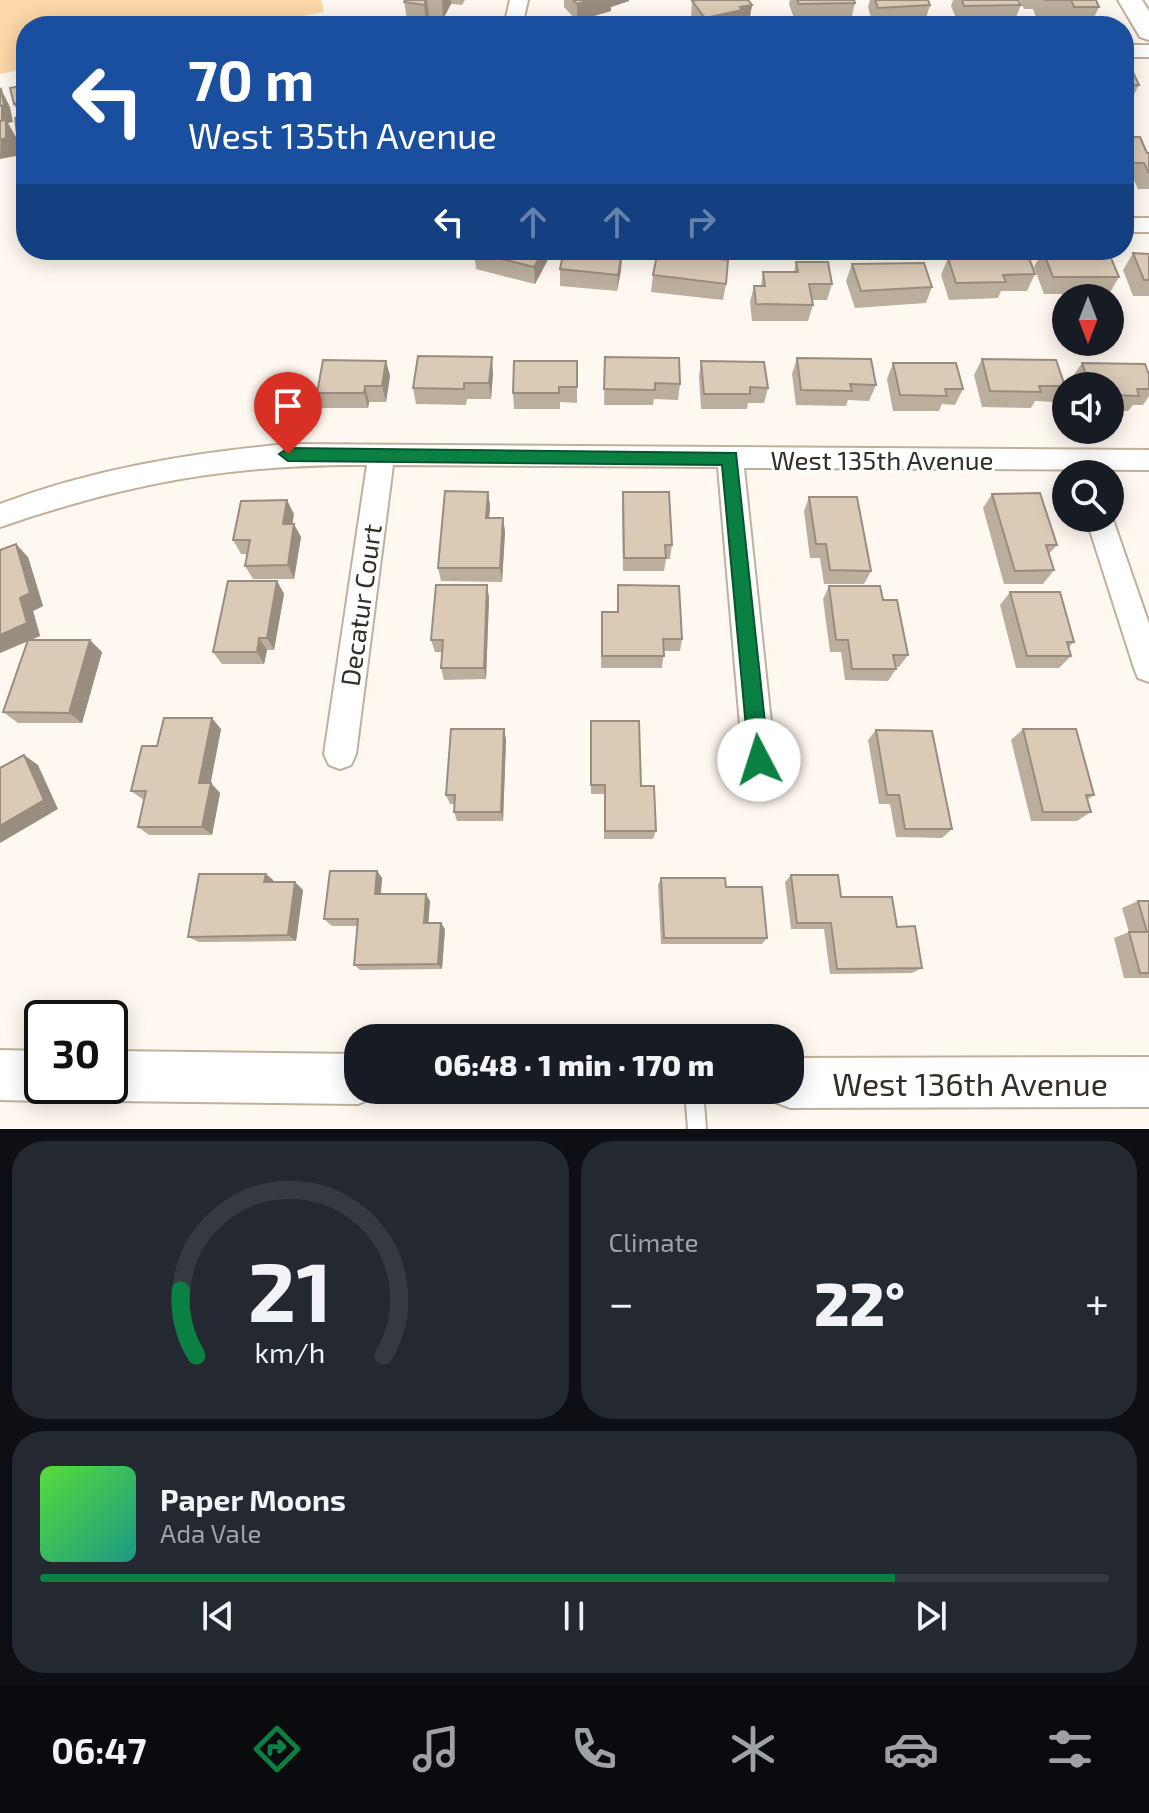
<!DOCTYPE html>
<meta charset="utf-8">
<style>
body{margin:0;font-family:"Exo 2",sans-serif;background:#242831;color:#f1f3f6;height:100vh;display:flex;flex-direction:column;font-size:30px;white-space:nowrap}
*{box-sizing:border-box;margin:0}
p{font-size:26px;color:#9ea1a6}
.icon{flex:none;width:44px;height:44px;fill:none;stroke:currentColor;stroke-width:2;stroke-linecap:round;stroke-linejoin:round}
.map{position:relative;height:1129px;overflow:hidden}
.sheet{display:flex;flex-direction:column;gap:12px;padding:12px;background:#0d0f14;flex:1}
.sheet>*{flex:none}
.guide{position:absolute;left:16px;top:16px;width:1118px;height:244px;border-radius:32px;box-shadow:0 4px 20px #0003;background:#1a4fa0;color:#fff;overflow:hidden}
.needle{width:52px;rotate:180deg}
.fabs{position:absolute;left:1052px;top:284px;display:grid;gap:16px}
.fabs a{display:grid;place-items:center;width:72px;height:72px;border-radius:50%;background:#171b24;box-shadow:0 4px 20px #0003;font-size:40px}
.speed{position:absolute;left:24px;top:1000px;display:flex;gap:16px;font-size:40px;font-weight:700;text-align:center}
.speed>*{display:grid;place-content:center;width:104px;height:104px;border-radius:50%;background:#171b24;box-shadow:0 4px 20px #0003;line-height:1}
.speed .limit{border:4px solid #111;border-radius:12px;background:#fff;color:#111}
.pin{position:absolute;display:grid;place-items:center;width:68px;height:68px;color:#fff;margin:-82px -34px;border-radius:50% 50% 50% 0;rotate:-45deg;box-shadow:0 0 8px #0007}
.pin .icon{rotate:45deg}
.me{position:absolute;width:88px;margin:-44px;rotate:355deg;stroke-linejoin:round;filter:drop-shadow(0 0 6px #0008)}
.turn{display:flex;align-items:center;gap:28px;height:168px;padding:0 40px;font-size:36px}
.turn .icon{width:104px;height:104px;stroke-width:2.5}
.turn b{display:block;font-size:56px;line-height:68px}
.lanes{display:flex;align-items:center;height:76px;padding:0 40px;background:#0003;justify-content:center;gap:40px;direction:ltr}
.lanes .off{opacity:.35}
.big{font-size:60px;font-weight:800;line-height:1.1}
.sheet .card{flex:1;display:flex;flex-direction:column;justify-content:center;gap:12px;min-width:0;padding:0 28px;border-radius:32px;background:#242831}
.sheet .dial{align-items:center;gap:0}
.dial svg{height:208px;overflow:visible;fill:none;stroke:#363941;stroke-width:7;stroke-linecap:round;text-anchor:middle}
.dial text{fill:#f1f3f6;stroke:none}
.song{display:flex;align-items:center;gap:24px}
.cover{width:96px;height:96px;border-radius:12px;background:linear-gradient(135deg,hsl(110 70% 55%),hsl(170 70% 35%))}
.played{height:8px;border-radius:4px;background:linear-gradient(90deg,#0b8043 80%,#363941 80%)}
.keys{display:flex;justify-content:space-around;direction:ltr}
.heat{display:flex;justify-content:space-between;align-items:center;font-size:44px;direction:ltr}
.sheet .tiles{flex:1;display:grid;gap:12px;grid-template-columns:1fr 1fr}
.card:last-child{grid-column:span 2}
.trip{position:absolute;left:344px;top:1024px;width:460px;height:80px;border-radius:32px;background:#171b24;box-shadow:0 4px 20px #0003;font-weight:800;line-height:80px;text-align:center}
.tab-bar{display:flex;height:128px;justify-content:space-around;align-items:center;background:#090b0e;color:#9ea1a6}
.tab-bar .icon{width:56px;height:56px}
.tab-bar .current{color:#0b8043}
.tab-bar b{font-size:36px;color:#f1f3f6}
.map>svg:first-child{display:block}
.green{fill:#fcd7a7}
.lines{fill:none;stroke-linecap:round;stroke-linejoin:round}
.lane-casing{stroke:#bfb09c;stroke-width:4}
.street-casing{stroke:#bfb09c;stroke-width:4}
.secondary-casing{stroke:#bfb09c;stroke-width:4}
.lane{fill:#fff;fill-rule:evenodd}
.street{fill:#fff;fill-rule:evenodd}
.secondary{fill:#fff;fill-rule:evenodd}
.wall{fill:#bbae9d}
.shaded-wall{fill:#998d7f}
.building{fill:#dacab6;stroke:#998d7f;stroke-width:2}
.route{fill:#0b8043;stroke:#07532c;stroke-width:2}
.labels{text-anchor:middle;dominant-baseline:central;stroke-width:6;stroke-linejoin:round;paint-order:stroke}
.street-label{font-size:26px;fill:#342e26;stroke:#fff}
.near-street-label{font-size:32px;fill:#342e26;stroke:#fff}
</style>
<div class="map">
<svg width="1149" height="1129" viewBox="0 0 1149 1129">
<rect width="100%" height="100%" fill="#fff8f0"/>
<path class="green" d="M0 0H321L324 12 252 26H26V69L0 74Z"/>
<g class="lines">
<defs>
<path id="lane" d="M685 1090H703L706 1129H688Z"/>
<g id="street">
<path d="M510 0H528L522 26H504Z"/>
<rect x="1124" y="45" width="25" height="12"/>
<rect x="1124" y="218" width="25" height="14"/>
<path d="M288 444 1149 450V470L744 468 775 760 770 771 759 775 748 771 743 760 718 467 393 465 356 754 351 765 340 769 329 765 324 754 367 465C231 464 128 483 0 527V504C93 469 189 453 288 444Z"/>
<path d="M1110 511 1149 624V682L1138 678 1134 668 1086 518H1110Z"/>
</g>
<g id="secondary">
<path d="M1118 0H1142L1149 11V40L1140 37Z"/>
<path d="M0 1050 42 1051V1086H63L60 1094 42 1101 0 1100Z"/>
<path d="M110 1051 358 1054V1090H379L376 1097 358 1104 110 1101 92 1094 89 1086H110Z"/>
<path d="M1149 1057V1107L790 1108 772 1101 768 1090H790V1058Z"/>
</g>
</defs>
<use href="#lane" class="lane-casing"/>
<use href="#street" class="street-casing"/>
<use href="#secondary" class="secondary-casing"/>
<use href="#lane" class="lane"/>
<use href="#street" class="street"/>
<use href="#secondary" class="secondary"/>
</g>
<g class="wall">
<path d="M405 0H465L462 5 451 4 443 19 429 17 426 22 407 19 404 2Z"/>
<path d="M564 0H629V1L611 7V11L577 21 564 7Z"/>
<path d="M790 0H854L855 3 851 20 795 21 789 4Z"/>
<path d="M870 0H928L930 5 925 22 873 25 868 7Z"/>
<path d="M953 0H1018L1021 5 1014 22 958 23 951 6Z"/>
<path d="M1020 0H1096L1099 7 1091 24H1066L1064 17H1036L1033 9H1024Z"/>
<path d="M692 1 752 5 749 22 740 24V26H696L691 18Z"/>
<path d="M1124 68 1139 85 1130 102H1124Z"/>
<path d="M1124 137 1149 153V189H1138L1134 180H1124Z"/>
<path d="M476 250H553L535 284 476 269 474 252Z"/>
<path d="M994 251 1035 274 1027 291H1001L998 298 949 300 941 275 948 258 991 257Z"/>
<path d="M1043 251 1119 277 1109 294H1044L1034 267Z"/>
<path d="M606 252 622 253 621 270 617 291 560 286V269Z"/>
<path d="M1133 253 1149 254V296H1133L1123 270Z"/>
<path d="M796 262 832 284 827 300H812L813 305 808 321H752L750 302 754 286H761L763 272H794Z"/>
<path d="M852 264 932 287 926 303 855 308 846 281Z"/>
<path d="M653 275 726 284 723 300 651 292Z"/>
<path d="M605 357 680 384 678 400 654 399 653 405H604Z"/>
<path d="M797 358 876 385 869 401 848 400 846 406 796 405 792 374Z"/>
<path d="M982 359 1065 386 1054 402 1035 401 1031 408 982 407 974 375Z"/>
<path d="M386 361 390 376 386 402H369L368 408H322L317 393Z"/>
<path d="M577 361V403L560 402V409H514L513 393Z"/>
<path d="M701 361 768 388 764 403H748L747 409H701L699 377Z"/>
<path d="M893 363 963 389 955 405 942 404 939 411H893L887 379Z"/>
<path d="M1082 363 1149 375V396L1143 405H1133L1128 411H1110V386H1074L1071 379Z"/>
<path d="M493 373 491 399H467L466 405 416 404 413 388Z"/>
<path d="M488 492 490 506 489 518H503L505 532 502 582 441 581 438 568Z"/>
<path d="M623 492 672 545 670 559H666L664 571H623L622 506Z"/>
<path d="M992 494 1057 545 1049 554 1054 570 1043 584H1004L983 508Z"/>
<path d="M809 497 871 571 864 584H824L820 558H810L804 511Z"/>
<path d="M294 514 292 524 301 537 294 579H253L245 566 248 554H241L233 540Z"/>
<path d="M0 550 28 557 43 606 33 611 40 636 31 640 102 652 82 723H18L3 712 27 641 0 653Z"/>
<path d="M277 581 284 594 274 650H267L264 664H222L213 652Z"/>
<path d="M487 585 489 598 486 679 444 680 441 668 442 652H435L431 640Z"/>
<path d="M618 585 682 639 680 651H664L662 668H601L602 612H617Z"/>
<path d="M829 586 883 600 908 655 899 667H895L896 669 888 681 845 680 841 652H830L823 599Z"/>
<path d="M1010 592 1074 642 1068 648 1071 656 1059 668H1016L1000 605Z"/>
<path d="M591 721 641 786 656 831 653 839H604V794H591Z"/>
<path d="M221 729 210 783 220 793 212 835H149L138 827 144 800 131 791 157 746Z"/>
<path d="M1023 729 1094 795 1087 800 1091 812 1077 821H1031L1011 740Z"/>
<path d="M876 730 952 829 942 838 896 837 890 804H879L868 740Z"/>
<path d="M506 739 503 821H457L454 812V804H450L446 795Z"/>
<path d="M377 871 382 878 381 894 430 901 428 923 445 929 442 969 360 970 354 965 358 926H332L324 919Z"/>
<path d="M266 874 274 881V882L303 890 296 941 199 942 188 937Z"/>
<path d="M791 875 841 897 897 927 922 968 912 973 830 974 824 929H791L785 882Z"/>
<path d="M661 878 726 887 767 938 762 944H661L658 885Z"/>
<path d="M1138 901H1149V978H1124L1114 938 1129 932 1122 908Z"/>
</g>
<g class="shaded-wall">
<path d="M427 0 429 17 426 22 424 5Z"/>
<path d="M442 0H451V4L443 19Z"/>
<path d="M591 0H629V1L611 7V11L577 21V4Z"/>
<path d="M752 5 749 22 740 24V26H704L705 18Z"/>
<path d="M1 89 10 107 13 122 8 123 16 137V156L0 159Z"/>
<path d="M26 102V120L23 121 14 104Z"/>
<path d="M26 134V151L17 135Z"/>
<path d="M544 250H553L535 284 534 267Z"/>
<path d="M622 253 621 270 617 291 618 275Z"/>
<path d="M492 357 493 373 491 399 489 383Z"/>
<path d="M386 361 390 376 386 402 382 386Z"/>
<path d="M365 386 369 402 368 408 364 393Z"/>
<path d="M488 492 490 506 488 532 486 518Z"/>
<path d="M287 500 294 514 290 538 283 524Z"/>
<path d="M503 518 505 532 502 582 500 568Z"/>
<path d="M294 524 301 537 294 579 288 565Z"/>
<path d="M16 544 28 557 43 606 33 611 40 636 0 653V635L20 598Z"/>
<path d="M277 581 284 594 274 650 267 638Z"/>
<path d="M487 585 489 598 486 679 484 668Z"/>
<path d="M259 638 267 650 264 664 257 652Z"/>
<path d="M90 640 102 652 82 723 69 713Z"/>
<path d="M212 718 221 729 209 792 199 783Z"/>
<path d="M504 729 506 739 503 821 501 812Z"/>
<path d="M24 755 38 765 58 809 0 843V826Z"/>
<path d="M211 783 220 793 212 835 202 827Z"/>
<path d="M377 871 382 878 380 901 375 894Z"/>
<path d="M266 874 274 881 273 890 264 882Z"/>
<path d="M295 882 303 890 296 941 288 935Z"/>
<path d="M426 894 430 901 428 929 424 923Z"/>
<path d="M441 923 445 929 442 969 438 964Z"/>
</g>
<g class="building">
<path d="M405 0H426L424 5 404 2Z"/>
<path d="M573 0H591L577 4Z"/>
<path d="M697 0H748L752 5 740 7 742 10 705 18 692 1Z"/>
<path d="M797 0H854L855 3 799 4Z"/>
<path d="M875 0H928L930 5 878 8Z"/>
<path d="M962 0H1018L1021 5 964 6Z"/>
<path d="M1043 0H1096L1099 7H1074L1071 0Z"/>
<path d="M1124 68H1131L1139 85H1124Z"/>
<path d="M26 85V102L14 104 10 88Z"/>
<path d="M1 89 4 105 0 106V90Z"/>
<path d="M26 115V134L17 135 15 118Z"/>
<path d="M6 120V138L0 140V121Z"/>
<path d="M1124 137H1140L1147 153H1149V172H1148L1144 163H1124Z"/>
<path d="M476 250H544L534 267 474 252Z"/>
<path d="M564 250H606V252L622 253 618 275 560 269Z"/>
<path d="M658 250 728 260 726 284 653 275Z"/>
<path d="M1026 250 1035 274 1003 275 1006 282 956 283 948 258 996 257 994 251Z"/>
<path d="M1043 251H1108L1119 277H1053Z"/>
<path d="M1133 253 1149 254V280H1144Z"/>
<path d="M796 262H828L832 284H809L813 305 756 304 754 286H765L763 272H798Z"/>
<path d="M924 263 932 287 861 291 852 264Z"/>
<path d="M418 356 492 357 489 383H464V389L413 388Z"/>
<path d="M605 357 679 358 680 384 655 383V390L604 389Z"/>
<path d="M797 358 871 359 876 385 850 384 852 391 801 390Z"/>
<path d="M982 359 1056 360 1065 386H1039L1041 392 990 391Z"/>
<path d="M323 360 386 361 382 386H365L364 393H317Z"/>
<path d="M514 361H577V387H559V393H513Z"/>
<path d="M701 361 764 362 768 388 750 387V394H704Z"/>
<path d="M893 363H956L963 389H945L947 396 900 395Z"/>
<path d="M1082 363 1145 364 1149 375V389H1137L1139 396 1110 395V386H1090Z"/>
<path d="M445 491 488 492 486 518H503L500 568H438Z"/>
<path d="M623 492H669L672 545H665L666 558H624Z"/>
<path d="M1040 493 1057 545H1046L1054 570 1015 571 992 494Z"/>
<path d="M809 497H857L871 571 830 570 826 544H816Z"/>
<path d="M287 500 283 524H294L288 565 245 566 250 540H233L241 501Z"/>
<path d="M16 544 30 593 20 598 27 623 0 635V550Z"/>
<path d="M228 581H277L267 638H259L257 652H213Z"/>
<path d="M436 585H487L484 668H441L443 640H431Z"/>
<path d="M618 585 679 586 682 639H663L664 656H602V612H618Z"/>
<path d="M829 586H880L883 600H897L908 655H893L896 669H852L848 640H836Z"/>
<path d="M1010 592H1060L1074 642H1067L1071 656H1027Z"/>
<path d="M28 640H90L69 713 3 712Z"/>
<path d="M164 718H212L199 783H211L202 827H138L146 791H131L142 746H157Z"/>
<path d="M591 721H639L641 786H654L656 831H605V785H591Z"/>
<path d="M451 729H504L501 812H454L455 795H446Z"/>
<path d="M1023 729H1076L1094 795H1086L1091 812H1043Z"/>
<path d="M876 730 932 731 952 829H905L899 795H887Z"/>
<path d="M24 755 44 800 0 826V768Z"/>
<path d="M330 871H377L375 894H426L424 923H441L438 964 354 965 358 919H324Z"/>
<path d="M199 874H266L264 882H295L288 935 188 937Z"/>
<path d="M791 875H838L841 897H892L897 927 915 926 922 968 837 969 831 923H797Z"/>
<path d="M661 878H725L726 887H762L767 938H664Z"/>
<path d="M1138 901H1149V973H1140L1129 932H1147Z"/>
</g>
<path class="route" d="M288 448 736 453 769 760 766 767 759 770 752 767 749 760 722 465 288 461 279 454Z"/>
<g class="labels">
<g class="street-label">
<text x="882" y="459">West 135th Avenue</text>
<text transform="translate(360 605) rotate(-82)">Decatur Court</text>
</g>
<g class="near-street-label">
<text x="970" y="1083">West 136th Avenue</text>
</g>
</g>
</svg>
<div class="fabs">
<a><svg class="needle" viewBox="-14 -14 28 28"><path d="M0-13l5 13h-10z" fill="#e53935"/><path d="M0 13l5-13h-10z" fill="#9ea1a6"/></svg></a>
<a><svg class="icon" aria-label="sound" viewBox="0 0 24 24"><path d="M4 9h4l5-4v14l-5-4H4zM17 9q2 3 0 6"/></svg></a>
<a><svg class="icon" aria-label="search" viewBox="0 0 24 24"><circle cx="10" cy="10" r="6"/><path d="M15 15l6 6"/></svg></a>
</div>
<div class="speed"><div class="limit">30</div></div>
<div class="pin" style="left:288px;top:454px;background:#d93025"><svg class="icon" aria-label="arrive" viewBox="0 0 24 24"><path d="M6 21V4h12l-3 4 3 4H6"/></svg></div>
<svg class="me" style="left:759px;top:760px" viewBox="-20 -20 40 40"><circle r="19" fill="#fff"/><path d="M0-13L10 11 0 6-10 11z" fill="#0b8043"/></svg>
<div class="trip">06:48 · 1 min · 170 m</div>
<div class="guide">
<div class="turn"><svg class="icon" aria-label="left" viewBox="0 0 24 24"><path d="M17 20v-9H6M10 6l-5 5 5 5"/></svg><div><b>70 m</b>West 135th Avenue</div></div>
<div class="lanes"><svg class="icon" aria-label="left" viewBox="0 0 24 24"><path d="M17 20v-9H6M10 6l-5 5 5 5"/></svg><svg class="icon off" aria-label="ahead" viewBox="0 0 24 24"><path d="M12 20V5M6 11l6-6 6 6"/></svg><svg class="icon off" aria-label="ahead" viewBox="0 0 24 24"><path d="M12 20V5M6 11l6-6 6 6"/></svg><svg class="icon off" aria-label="right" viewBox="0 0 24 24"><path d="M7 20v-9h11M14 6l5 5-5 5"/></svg></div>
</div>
</div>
<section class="sheet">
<div class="tiles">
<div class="card dial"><svg viewBox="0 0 100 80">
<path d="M14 69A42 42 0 1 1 86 69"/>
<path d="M14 69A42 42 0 0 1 8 44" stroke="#0b8043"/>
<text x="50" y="56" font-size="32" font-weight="700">21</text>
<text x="50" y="72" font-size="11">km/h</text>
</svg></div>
<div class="card"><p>Climate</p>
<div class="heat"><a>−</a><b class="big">22°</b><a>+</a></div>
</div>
<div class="card">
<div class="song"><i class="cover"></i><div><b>Paper Moons</b><p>Ada Vale</p></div></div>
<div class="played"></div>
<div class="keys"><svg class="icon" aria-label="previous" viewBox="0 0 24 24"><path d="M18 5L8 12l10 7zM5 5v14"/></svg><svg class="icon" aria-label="pause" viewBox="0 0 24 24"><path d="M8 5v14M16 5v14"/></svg><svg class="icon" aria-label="next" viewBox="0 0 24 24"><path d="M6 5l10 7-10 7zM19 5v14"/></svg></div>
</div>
</div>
</section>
<nav class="tab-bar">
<b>06:47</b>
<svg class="icon current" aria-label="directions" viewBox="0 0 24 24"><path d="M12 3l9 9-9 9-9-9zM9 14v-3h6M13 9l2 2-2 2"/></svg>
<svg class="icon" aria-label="music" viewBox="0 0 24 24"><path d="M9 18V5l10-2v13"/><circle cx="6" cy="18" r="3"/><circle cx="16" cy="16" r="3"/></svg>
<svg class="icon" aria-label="phone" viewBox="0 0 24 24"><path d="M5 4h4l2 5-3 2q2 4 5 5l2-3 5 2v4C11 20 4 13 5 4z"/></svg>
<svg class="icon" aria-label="climate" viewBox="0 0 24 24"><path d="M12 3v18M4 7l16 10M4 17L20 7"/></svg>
<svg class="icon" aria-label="car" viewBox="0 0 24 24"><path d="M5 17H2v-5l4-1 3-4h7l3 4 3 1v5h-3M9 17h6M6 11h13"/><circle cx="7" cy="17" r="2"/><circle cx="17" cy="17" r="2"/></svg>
<svg class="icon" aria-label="filters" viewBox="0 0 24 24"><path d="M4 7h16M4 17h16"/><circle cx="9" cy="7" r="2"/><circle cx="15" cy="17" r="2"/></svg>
</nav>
